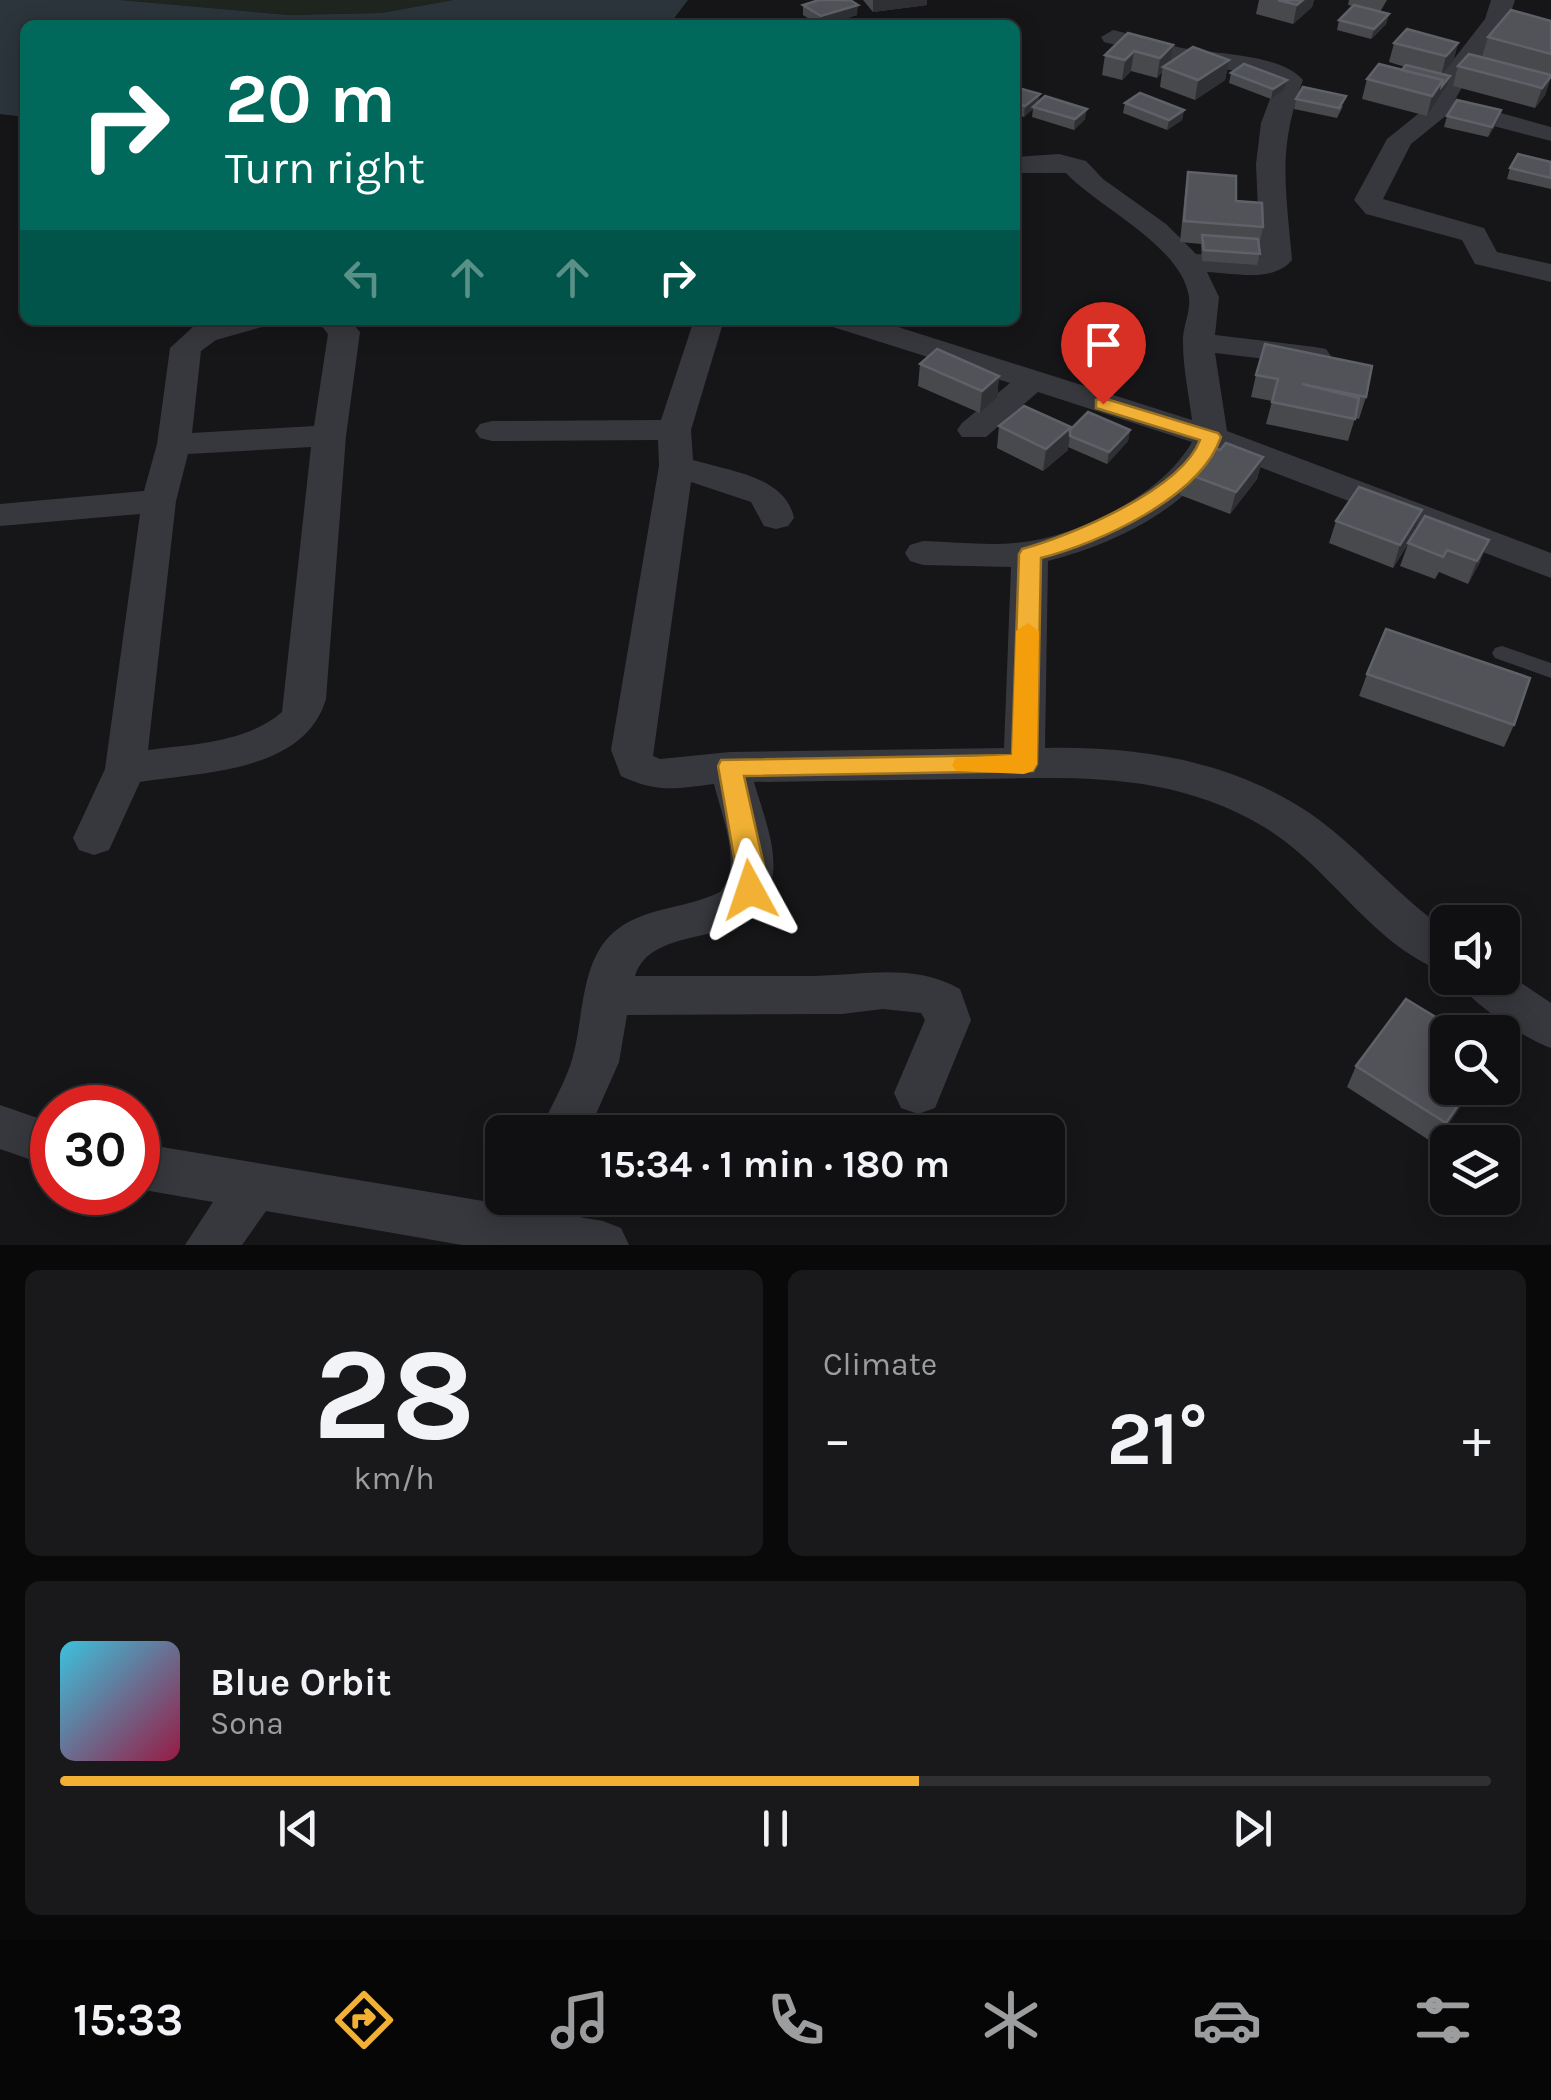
<!DOCTYPE html>
<meta charset="utf-8">
<style>
body{margin:0;font-family:Karla,sans-serif;background:#19191b;color:#f1f3f6;height:100vh;display:flex;flex-direction:column;font-size:38px;white-space:nowrap}
*{box-sizing:border-box;margin:0}
p{font-size:32px;color:#9c9d9f}
.icon{flex:none;width:55px;height:55px;fill:none;stroke:currentColor;stroke-width:2;stroke-linecap:round;stroke-linejoin:round}
.map{position:relative;height:1245px;overflow:hidden}
.details{display:flex;flex-direction:column;gap:25px;padding:25px;background:#09090a;flex:1}
.details>*{flex:none}
.top-card{position:absolute;left:20px;top:20px;width:1000px;height:305px;border-radius:15px;box-shadow:0 5px 25px #0003,0 0 0 2px #303032;background:#00695c;color:#fff;overflow:hidden}
.controls{position:absolute;left:1430px;top:905px;display:grid;gap:20px}
.controls a{display:grid;place-items:center;width:90px;height:90px;border-radius:15px;background:#101012;box-shadow:0 5px 25px #0003,0 0 0 2px #303032;font-size:50px}
.speed{position:absolute;left:30px;top:1085px;display:flex;gap:20px;font-size:50px;font-weight:700;text-align:center}
.speed>*{display:grid;place-content:center;width:130px;height:130px;border-radius:50%;background:#101012;box-shadow:0 5px 25px #0003,0 0 0 2px #303032;line-height:1}
.speed .limit{border:15px solid #d22;background:#fff;color:#111}
.pin{position:absolute;display:grid;place-items:center;width:85px;height:85px;color:#fff;margin:-102px -42px;border-radius:50% 50% 50% 0;rotate:-45deg;box-shadow:0 0 10px #0007}
.pin .icon{rotate:45deg}
.me{position:absolute;width:110px;margin:-55px;rotate:355deg;stroke-linejoin:round;filter:drop-shadow(0 0 8px #0008)}
.turn{display:flex;align-items:center;gap:35px;height:210px;padding:0 40px;font-size:45px}
.turn .icon{width:130px;height:130px;stroke-width:2.5}
.turn b{display:block;font-size:70px;line-height:85px}
.lanes{display:flex;align-items:center;height:95px;padding:0 40px;background:#0003;justify-content:center;gap:50px;direction:ltr}
.lanes .off{opacity:.35}
.big{font-size:75px;font-weight:700;line-height:1.1}
.details .widget{flex:1;display:flex;flex-direction:column;justify-content:center;gap:15px;min-width:0;padding:0 35px;border-radius:15px;background:#19191b}
.details .dial{align-items:center;gap:0}
.dial b{font-size:130px;line-height:1}
.song{display:flex;align-items:center;gap:30px}
.cover{width:120px;height:120px;border-radius:15px;background:linear-gradient(135deg,hsl(190 70% 55%),hsl(340 70% 35%))}
.played{height:10px;border-radius:5px;background:linear-gradient(90deg,#f2b134 60%,#303032 60%)}
.keys{display:flex;justify-content:space-around;direction:ltr}
.heat{display:flex;justify-content:space-between;align-items:center;font-size:55px;direction:ltr}
.details .tiles{flex:1;display:grid;gap:25px;grid-template-columns:1fr 1fr}
.widget:last-child{grid-column:span 2}
.trip{position:absolute;left:485px;top:1115px;width:580px;height:100px;border-radius:15px;background:#101012;box-shadow:0 5px 25px #0003,0 0 0 2px #303032;font-weight:700;line-height:100px;text-align:center}
.menu{display:flex;height:160px;justify-content:space-around;align-items:center;background:#060607;color:#9c9d9f}
.menu .icon{width:70px;height:70px}
.menu .current{color:#f2b134}
.menu b{font-size:45px;color:#f1f3f6}
.map>svg:first-child{display:block}
.green{fill:#1e261f}
.water{fill:#2c353c}
.lines{fill:none;stroke-linecap:round;stroke-linejoin:round}
.lane{fill:#37383d;fill-rule:evenodd}
.street{fill:#37383d;fill-rule:evenodd}
.wall{fill:#47494d}
.shaded-wall{fill:#2f3033}
.building{fill:#525359;stroke:#5f6168;stroke-width:2.5}
.route{fill:#f2b134;stroke:#9d7322;stroke-width:2.5}
.slow{fill:#f59e0b}
</style>
<div class="map">
<svg width="1551" height="1245" viewBox="0 0 1551 1245">
<rect width="100%" height="100%" fill="#161618"/>
<path class="green" d="M120 0H453L381 13 289 15Z"/>
<path class="water" d="M0 0H120L289 15 381 13 453 0H688L669 25H25V117L0 114Z"/>
<g class="lines">
<path class="lane" d="M1502 646 1551 663V678L1495 658 1492 653 1495 648Z"/>
<g class="street">
<path d="M1491 0H1515C1504 37 1473 65 1455 100L1551 127V141L1448 114 1411 144 1383 199 1484 228 1497 252 1551 264V282L1475 264 1462 240 1366 214 1354 200 1387 139 1423 110 1443 73 1485 19Z"/>
<path d="M1113 30C1136 35 1159 43 1182 48 1215 54 1281 54 1303 80 1277 150 1286 188 1292 260 1273 283 1234 273 1207 272L1219 297 1215 335 1315 347 1326 349 1331 356 1326 363 1315 365 1215 353 1227 431 1551 553V578L1220 452C1186 511 1110 545 1048 561L1045 748C1137 746 1229 760 1308 812 1358 846 1397 896 1448 931V973C1373 948 1330 866 1264 827 1168 770 1074 778 968 779 897 780 825 781 754 782 762 810 776 844 773 873 767 957 654 916 635 976 695 976 755 976 815 976 866 975 913 963 960 989L971 1020 935 1108 918 1114 901 1108 894 1093 925 1020 921 1013 883 1009 842 1014 627 1015 619 1062 588 1132H540C549 1109 563 1087 571 1063 585 1020 578 957 619 928 648 907 688 908 720 892 744 867 721 814 714 784 675 789 657 793 621 776L611 750 659 466 658 440 492 441 480 438 475 431 480 424 492 421 661 420 694 320H724L691 430 693 460C729 471 785 476 794 518L788 526 776 529 764 526 751 502 691 482 653 756 660 759 730 752 1004 748 1011 567 923 565 910 561 905 553 910 545 923 541C959 542 996 547 1031 541 1086 532 1164 492 1192 442L1038 392 986 437H962L957 430 962 423 1010 383 833 327 829 320H876L1192 420C1189 395 1183 368 1183 343 1182 328 1191 312 1189 297 1182 246 1099 208 1066 173H1015V157L1059 154 1086 161 1103 179 1166 224 1196 254 1260 257 1256 164 1261 123 1276 83 1249 73 1180 62 1104 42 1101 37Z"/>
<path d="M217 320H266L262 327 216 340 201 351 192 433 314 426 328 334 317 320H349L360 332 346 436 326 699C305 772 203 772 140 782L109 850 94 855 79 850 73 838 105 769 140 514 0 526V504L144 491 157 444 170 348 194 326ZM311 447 282 712C246 743 193 744 148 750L176 501 188 454Z"/>
<path d="M1502 970 1551 1003V1048C1524 1038 1469 1003 1456 978H1502Z"/>
<path d="M0 1105 52 1123V1167L0 1149Z"/>
<path d="M138 1143 603 1221 621 1228 629 1245H462L266 1211 242 1245H185L213 1202 138 1189Z"/>
</g>
</g>
<g class="wall">
<path d="M863 0H927V5L873 12Z"/>
<path d="M1259 0H1314L1312 7 1293 24 1256 14Z"/>
<path d="M1349 0H1387L1380 12 1389 14 1386 24 1371 39 1337 30 1339 20 1353 6 1348 5Z"/>
<path d="M803 5 857 15 824 25H819L803 15Z"/>
<path d="M1551 21V77L1545 95 1535 108 1453 86 1458 66 1482 57 1488 37Z"/>
<path d="M1128 33 1170 63 1229 60 1225 80 1195 100 1160 87 1162 72 1157 78 1131 71 1122 80 1102 75 1105 55Z"/>
<path d="M1394 43H1458L1453 62 1443 74 1447 86 1427 116 1362 99 1367 79 1402 70 1405 67 1389 62Z"/>
<path d="M1231 73 1287 80 1284 90 1271 99 1229 83Z"/>
<path d="M1015 87 1039 102 1085 119 1074 130 1032 117 1033 109 1024 117 1015 114Z"/>
<path d="M1296 99 1343 106 1337 118 1294 109Z"/>
<path d="M1125 103 1184 110 1182 120 1167 130 1123 113Z"/>
<path d="M1447 116 1498 121 1488 137 1444 127Z"/>
<path d="M1551 162V189L1507 179 1510 168Z"/>
<path d="M1188 172 1236 201 1263 227 1259 246 1260 254 1257 265 1202 261 1201 244 1180 242 1185 192Z"/>
<path d="M920 364 999 376 997 398 980 413 918 386Z"/>
<path d="M1256 375 1366 397 1359 419 1355 418 1348 441 1266 424 1272 401 1251 397Z"/>
<path d="M999 426 1071 427 1070 430H1130L1128 441 1107 464 1068 447V450L1043 471 997 448Z"/>
<path d="M1220 450 1263 457 1257 479 1230 514 1180 495 1185 473Z"/>
<path d="M1336 521 1415 532 1480 562 1468 584 1439 572 1435 579 1400 566 1408 544 1393 568 1329 543Z"/>
<path d="M1367 674 1514 725 1504 747 1359 696Z"/>
<path d="M1356 1066 1473 1088 1435 1144 1347 1087Z"/>
</g>
<g class="shaded-wall">
<path d="M873 0H927V5L873 12Z"/>
<path d="M1303 0H1314L1312 7 1293 24 1297 5Z"/>
<path d="M858 5 857 15 820 25 821 16Z"/>
<path d="M1389 14 1386 24 1371 39 1374 29Z"/>
<path d="M1458 43 1453 62 1441 76 1446 56Z"/>
<path d="M1173 45 1170 65 1163 67 1162 72 1157 78 1160 58Z"/>
<path d="M1134 51 1131 71 1122 80 1125 60Z"/>
<path d="M1229 60 1225 80 1195 100 1198 80Z"/>
<path d="M1450 76 1447 86 1427 116 1432 96 1443 80Z"/>
<path d="M1551 76 1545 95 1535 108 1542 88Z"/>
<path d="M1287 80 1284 90 1271 99 1273 89Z"/>
<path d="M1040 94 1038 104 1033 107V109L1024 117 1025 106Z"/>
<path d="M1087 109 1085 119 1074 130 1075 119Z"/>
<path d="M1184 110 1182 120 1167 130 1169 120Z"/>
<path d="M1501 110 1498 121 1488 137 1492 127Z"/>
<path d="M999 376 997 398 980 413 982 391Z"/>
<path d="M1071 427 1068 450 1043 471 1046 449Z"/>
<path d="M1130 430 1128 441 1107 464 1109 452Z"/>
<path d="M1263 457 1257 479 1230 514 1236 492Z"/>
<path d="M1422 510 1414 533 1393 568 1400 545Z"/>
<path d="M1489 540 1480 562 1468 584 1477 561Z"/>
<path d="M1470 1088H1473L1435 1144 1446 1123Z"/>
</g>
<g class="building">
<path d="M819 0H850L858 5 821 16 803 5Z"/>
<path d="M1278 0H1303L1297 5Z"/>
<path d="M1354 5 1389 14 1374 29 1339 20Z"/>
<path d="M1511 10 1551 21V54L1488 37Z"/>
<path d="M1407 29 1458 43 1446 56 1394 43Z"/>
<path d="M1128 33 1173 45 1160 58 1134 51 1125 60 1105 55Z"/>
<path d="M1193 47 1229 60 1198 80 1163 67Z"/>
<path d="M1469 54 1551 75V76L1542 88 1458 66Z"/>
<path d="M1244 64 1287 80 1273 89 1231 73Z"/>
<path d="M1379 64 1443 80 1432 96 1367 79Z"/>
<path d="M1406 65 1450 76 1442 86 1443 80 1402 70Z"/>
<path d="M1015 87 1040 94 1025 106 1015 103Z"/>
<path d="M1303 87 1346 96 1339 108 1296 99Z"/>
<path d="M1140 93 1184 110 1169 120 1125 103Z"/>
<path d="M1045 96 1087 109 1075 119 1033 107Z"/>
<path d="M1457 100 1501 110 1492 127 1447 116Z"/>
<path d="M1518 154 1551 162V178L1510 168Z"/>
<path d="M1188 172 1236 176V201L1262 203 1263 227 1184 221Z"/>
<path d="M1202 235 1258 239 1260 254 1204 250Z"/>
<path d="M1265 344 1372 366 1366 397 1302 384 1359 398 1355 419 1272 402 1278 379 1256 375Z"/>
<path d="M937 349 999 376 982 391 920 364Z"/>
<path d="M1024 406 1071 427 1046 449 999 426Z"/>
<path d="M1088 412 1130 430 1109 452 1070 436V430Z"/>
<path d="M1226 443 1263 457 1236 492 1185 473 1207 445 1220 450Z"/>
<path d="M1359 487 1422 510 1400 545 1336 521Z"/>
<path d="M1425 516 1489 540 1477 561 1447 550 1443 557 1408 543Z"/>
<path d="M1386 629 1530 678 1514 725 1367 674Z"/>
<path d="M1406 999 1460 1032H1448V1088H1470L1446 1123 1356 1066Z"/>
</g>
<path class="route" d="M1103 398 1218 433 1221 437C1200 498 1099 543 1041 558L1037 764 1033 771 744 776 765 870 760 897 750 900 741 897 718 766 721 760 1012 755 1019 554 1022 549C1070 536 1181 490 1200 440L1096 408V400Z"/>
<path class="slow" d="M1028 623 1039 631 1037 764 1033 771 1024 774 956 771 952 765 956 758 1012 755 1016 631Z"/>
</svg>
<div class="controls">
<a><svg class="icon" aria-label="sound" viewBox="0 0 24 24"><path d="M4 9h4l5-4v14l-5-4H4zM17 9q2 3 0 6"/></svg></a>
<a><svg class="icon" aria-label="search" viewBox="0 0 24 24"><circle cx="10" cy="10" r="6"/><path d="M15 15l6 6"/></svg></a>
<a><svg class="icon" aria-label="layers" viewBox="0 0 24 24"><path d="M12 4l9 5-9 5-9-5zM3 14l9 5 9-5"/></svg></a>
</div>
<div class="speed"><div class="limit">30</div></div>
<div class="pin" style="left:1103px;top:404px;background:#d93025"><svg class="icon" aria-label="arrive" viewBox="0 0 24 24"><path d="M6 21V4h12l-3 4 3 4H6"/></svg></div>
<svg class="me" style="left:750px;top:890px" viewBox="-20 -20 40 40"><path d="M0-17L14 15 0 8-14 15z" fill="#f2b134" stroke="#fff" stroke-width="4"/></svg>
<div class="trip">15:34 · 1 min · 180 m</div>
<div class="top-card">
<div class="turn"><svg class="icon" aria-label="right" viewBox="0 0 24 24"><path d="M7 20v-9h11M14 6l5 5-5 5"/></svg><div><b>20 m</b>Turn right</div></div>
<div class="lanes"><svg class="icon off" aria-label="left" viewBox="0 0 24 24"><path d="M17 20v-9H6M10 6l-5 5 5 5"/></svg><svg class="icon off" aria-label="ahead" viewBox="0 0 24 24"><path d="M12 20V5M6 11l6-6 6 6"/></svg><svg class="icon off" aria-label="ahead" viewBox="0 0 24 24"><path d="M12 20V5M6 11l6-6 6 6"/></svg><svg class="icon" aria-label="right" viewBox="0 0 24 24"><path d="M7 20v-9h11M14 6l5 5-5 5"/></svg></div>
</div>
</div>
<section class="details">
<div class="tiles">
<div class="widget dial"><b>28</b><p>km/h</p></div>
<div class="widget"><p>Climate</p>
<div class="heat"><a>−</a><b class="big">21°</b><a>+</a></div>
</div>
<div class="widget">
<div class="song"><i class="cover"></i><div><b>Blue Orbit</b><p>Sona</p></div></div>
<div class="played"></div>
<div class="keys"><svg class="icon" aria-label="previous" viewBox="0 0 24 24"><path d="M18 5L8 12l10 7zM5 5v14"/></svg><svg class="icon" aria-label="pause" viewBox="0 0 24 24"><path d="M8 5v14M16 5v14"/></svg><svg class="icon" aria-label="next" viewBox="0 0 24 24"><path d="M6 5l10 7-10 7zM19 5v14"/></svg></div>
</div>
</div>
</section>
<nav class="menu">
<b>15:33</b>
<svg class="icon current" aria-label="directions" viewBox="0 0 24 24"><path d="M12 3l9 9-9 9-9-9zM9 14v-3h6M13 9l2 2-2 2"/></svg>
<svg class="icon" aria-label="music" viewBox="0 0 24 24"><path d="M9 18V5l10-2v13"/><circle cx="6" cy="18" r="3"/><circle cx="16" cy="16" r="3"/></svg>
<svg class="icon" aria-label="phone" viewBox="0 0 24 24"><path d="M5 4h4l2 5-3 2q2 4 5 5l2-3 5 2v4C11 20 4 13 5 4z"/></svg>
<svg class="icon" aria-label="climate" viewBox="0 0 24 24"><path d="M12 3v18M4 7l16 10M4 17L20 7"/></svg>
<svg class="icon" aria-label="car" viewBox="0 0 24 24"><path d="M5 17H2v-5l4-1 3-4h7l3 4 3 1v5h-3M9 17h6M6 11h13"/><circle cx="7" cy="17" r="2"/><circle cx="17" cy="17" r="2"/></svg>
<svg class="icon" aria-label="filters" viewBox="0 0 24 24"><path d="M4 7h16M4 17h16"/><circle cx="9" cy="7" r="2"/><circle cx="15" cy="17" r="2"/></svg>
</nav>
